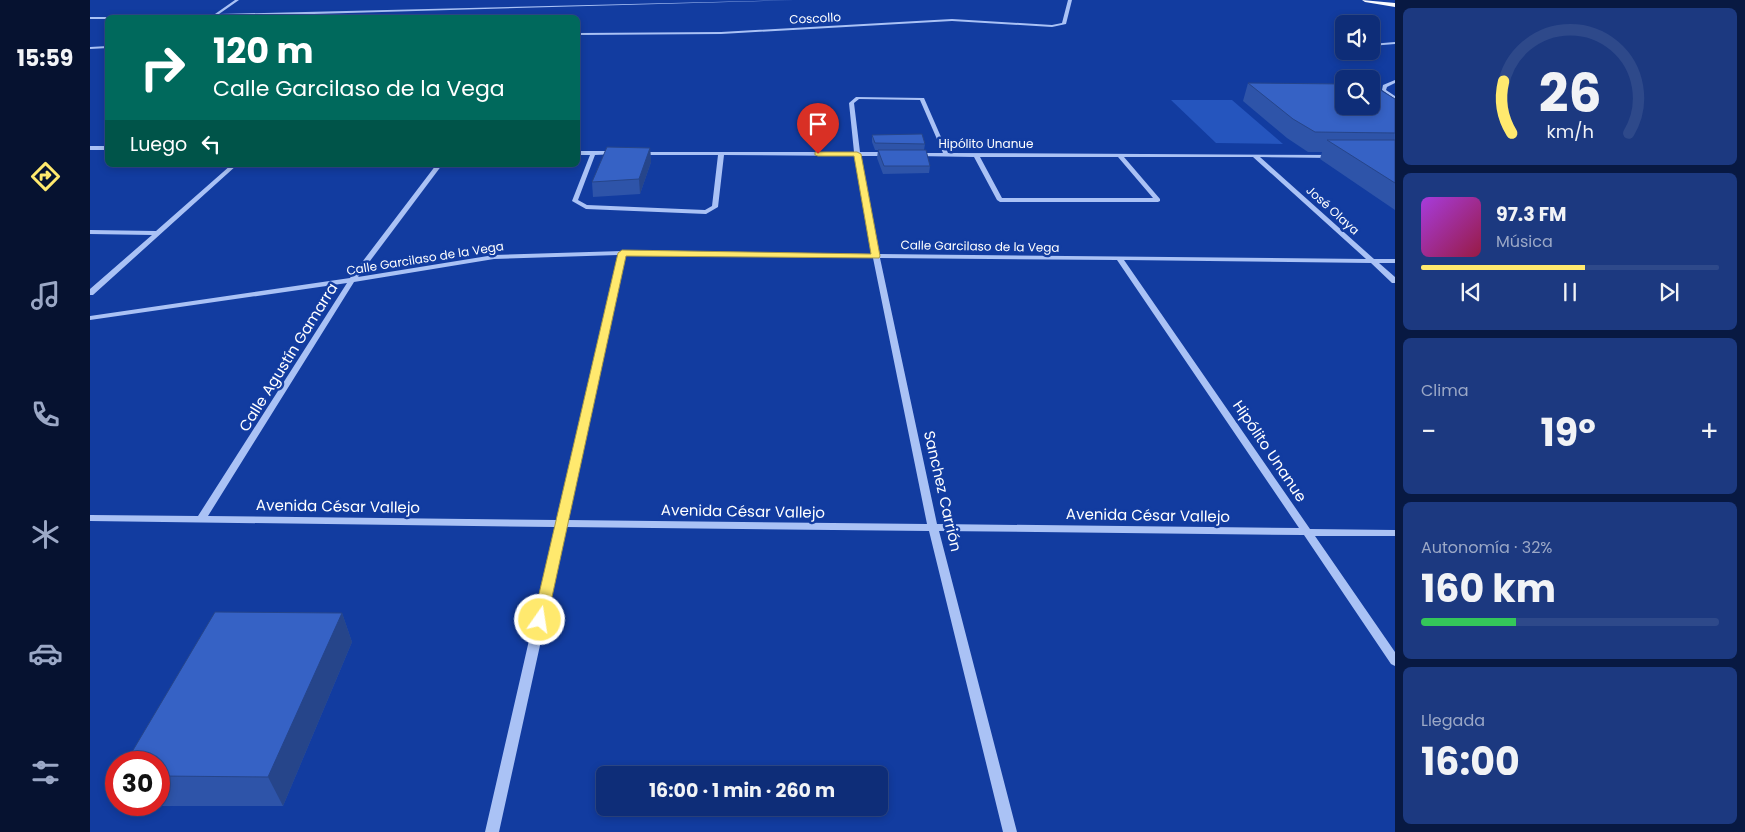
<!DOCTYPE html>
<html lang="es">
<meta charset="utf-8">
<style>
body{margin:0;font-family:Poppins,sans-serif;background:#1c3980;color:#f1f3f6;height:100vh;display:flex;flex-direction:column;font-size:19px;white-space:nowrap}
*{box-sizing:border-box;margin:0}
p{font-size:16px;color:#9ba8c6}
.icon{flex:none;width:28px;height:28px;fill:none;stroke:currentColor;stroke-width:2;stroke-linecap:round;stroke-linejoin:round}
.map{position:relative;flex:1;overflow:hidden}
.details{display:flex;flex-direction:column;gap:8px;padding:8px;background:#081942;width:350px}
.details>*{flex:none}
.hud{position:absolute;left:15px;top:15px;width:475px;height:152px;border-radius:8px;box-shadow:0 2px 8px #0003,0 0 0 1px #2e498a;background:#00695c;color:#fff;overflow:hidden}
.controls{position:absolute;left:1245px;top:15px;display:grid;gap:10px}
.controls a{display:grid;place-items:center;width:45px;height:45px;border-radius:8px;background:#0e2d78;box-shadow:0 2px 8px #0003,0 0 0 1px #2e498a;font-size:25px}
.speed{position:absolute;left:15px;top:751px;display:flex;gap:10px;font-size:25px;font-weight:700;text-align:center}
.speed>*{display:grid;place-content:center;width:65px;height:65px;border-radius:50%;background:#0e2d78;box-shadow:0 2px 8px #0003,0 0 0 1px #2e498a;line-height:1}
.speed .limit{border:8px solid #d22;background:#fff;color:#111}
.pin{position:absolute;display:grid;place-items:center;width:42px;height:42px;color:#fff;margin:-51px -21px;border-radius:50% 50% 50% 0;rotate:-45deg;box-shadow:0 0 5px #0007}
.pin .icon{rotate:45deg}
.me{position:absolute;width:55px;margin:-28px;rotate:13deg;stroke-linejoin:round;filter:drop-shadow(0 0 4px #0008)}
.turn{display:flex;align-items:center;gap:18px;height:105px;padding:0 25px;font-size:22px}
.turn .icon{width:65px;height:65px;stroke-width:2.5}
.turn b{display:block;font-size:35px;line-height:42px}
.then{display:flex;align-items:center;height:48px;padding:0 25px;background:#0003;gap:10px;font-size:19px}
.big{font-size:38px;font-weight:700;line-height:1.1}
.details .tile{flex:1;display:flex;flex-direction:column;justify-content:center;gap:8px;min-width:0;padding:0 18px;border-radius:8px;background:#1c3980}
.details .dial{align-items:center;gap:0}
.dial svg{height:130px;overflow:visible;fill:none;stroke:#2e498a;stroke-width:7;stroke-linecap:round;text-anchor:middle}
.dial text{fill:#f1f3f6;stroke:none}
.song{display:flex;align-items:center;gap:15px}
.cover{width:60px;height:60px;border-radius:8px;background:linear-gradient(135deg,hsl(280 70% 55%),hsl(340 70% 35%))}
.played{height:5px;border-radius:2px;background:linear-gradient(90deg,#ffe96e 55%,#2e498a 55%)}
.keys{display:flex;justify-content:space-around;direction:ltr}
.heat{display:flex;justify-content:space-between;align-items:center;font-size:28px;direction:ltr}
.charge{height:8px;border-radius:4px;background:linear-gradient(90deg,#34c759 32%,#2e498a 0)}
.trip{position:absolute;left:506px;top:766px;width:292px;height:50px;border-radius:8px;background:#0e2d78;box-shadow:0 2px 8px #0003,0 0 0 1px #2e498a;font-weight:700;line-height:50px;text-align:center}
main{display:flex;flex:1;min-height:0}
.tab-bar{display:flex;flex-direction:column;width:90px;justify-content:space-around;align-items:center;background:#061230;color:#9ba8c6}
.tab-bar .icon{width:35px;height:35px}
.tab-bar .on{color:#ffe96e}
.tab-bar b{font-size:22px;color:#f1f3f6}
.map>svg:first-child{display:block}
.green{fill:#2555be}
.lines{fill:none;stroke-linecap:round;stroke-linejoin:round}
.minor{fill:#aac2f5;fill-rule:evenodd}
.major{fill:#f8faff;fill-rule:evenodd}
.wall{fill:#2e54a9}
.shaded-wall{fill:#26458a}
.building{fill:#3662c5;stroke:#26458a}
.route{fill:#ffe96e;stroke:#a69748}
.labels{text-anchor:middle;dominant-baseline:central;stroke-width:5;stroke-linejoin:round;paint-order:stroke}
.far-street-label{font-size:12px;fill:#fff;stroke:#123ca0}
.street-label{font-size:15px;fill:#fff;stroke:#123ca0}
</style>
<main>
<nav class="tab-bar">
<b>15:59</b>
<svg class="icon on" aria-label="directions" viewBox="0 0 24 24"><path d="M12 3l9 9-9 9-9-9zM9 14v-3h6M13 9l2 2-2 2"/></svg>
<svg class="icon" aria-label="music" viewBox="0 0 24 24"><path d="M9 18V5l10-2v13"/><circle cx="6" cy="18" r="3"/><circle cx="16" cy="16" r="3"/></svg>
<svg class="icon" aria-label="phone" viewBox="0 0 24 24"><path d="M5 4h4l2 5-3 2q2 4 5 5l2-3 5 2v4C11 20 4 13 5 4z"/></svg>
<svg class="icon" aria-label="climate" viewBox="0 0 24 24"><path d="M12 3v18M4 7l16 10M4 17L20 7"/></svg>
<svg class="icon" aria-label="car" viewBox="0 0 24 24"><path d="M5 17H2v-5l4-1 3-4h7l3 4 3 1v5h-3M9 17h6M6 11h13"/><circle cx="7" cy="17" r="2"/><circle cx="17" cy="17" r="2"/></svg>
<svg class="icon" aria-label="filters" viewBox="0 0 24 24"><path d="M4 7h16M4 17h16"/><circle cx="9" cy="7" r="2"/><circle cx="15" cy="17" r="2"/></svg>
</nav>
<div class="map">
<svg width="1305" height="832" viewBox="0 0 1305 832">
<rect width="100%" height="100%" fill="#123ca0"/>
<path class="green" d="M1081 100H1142L1193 144 1126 143Z"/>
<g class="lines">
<g class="minor">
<path d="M145 0H149L129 14 705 0 85 18H21L125 14Z"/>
<path d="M978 0H982L976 24 962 27 862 21 631 34 488 35V33L631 32 862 19 962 25 972 23Z"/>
<path d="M0 17H18L20 18H18V19H0Z"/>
<path d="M1305 42V44L1281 46V44Z"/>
<path d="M18 46V48L0 49V47Z"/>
<path d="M1305 80V83L1297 87 1296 90 1305 96V99L1292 90 1293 85Z"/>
<path d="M766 97 834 98 858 153 1244 155 1245 156 1242 158 1170 157 1284 259H1305V263H1289L1305 277V283H1302L1281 263 1034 260 1220 529 1305 530V536H1225L1305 652V666L1301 664 1214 535 849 531 927 832H913L839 531 476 527 409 832H395L465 527 0 521V515L108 516 257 283 0 320V316L260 278 346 165H352L268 277 404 255 532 251 782 254 765 156 634 155 628 207 616 214 496 209 482 201 500 155H488V151H525L528 153 527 154 505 155 488 200 497 205 615 210 622 206 628 155H550L547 153 548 152H764L759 103ZM769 99 830 100 853 153H828L825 155 826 156 884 157 907 200 910 202H1068L1070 201V199L1034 157H1163L1276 259 789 254 770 156H800L803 154 800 152H770L764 103ZM890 157H1028L1063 198H912ZM528 255 467 520 118 516 264 282 404 259ZM535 255 783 258 837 524 477 520ZM790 258 1027 260 1209 528 847 524Z"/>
<rect x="0" y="146" width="18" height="4"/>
<path d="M141 165H147L3 295H0V289L62 235 0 234V230L66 231Z"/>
</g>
<path class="major" d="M1272 0 1305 3V7L1275 2Z"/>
</g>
<g class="wall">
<path d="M1158 83 1305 99V210L1230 159 1232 152H1218L1197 138 1153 101Z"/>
<path d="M782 135 835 144 834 150 840 166 839 173 793 174 787 158 788 150H801H785L782 142Z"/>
<path d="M560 148 561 162 550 194 503 197 502 182Z"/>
<path d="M252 613 262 642 193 806H47V805H69V762Z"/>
</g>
<g class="shaded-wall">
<path d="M560 148 561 162 550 194 549 179Z"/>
<path d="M252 613 262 642 193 806 178 777Z"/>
</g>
<g class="building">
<path d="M1158 83 1254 84V106H1281V84L1305 99V133L1225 132 1203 119Z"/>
<path d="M832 134 835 144 785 143 782 135Z"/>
<path d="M1237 140H1305V183Z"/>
<path d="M517 147 560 148 549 179 502 182Z"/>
<path d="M788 150H836L840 166H794Z"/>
<path d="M125 612 252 613 178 777 69 776V762H36Z"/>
</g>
<path class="route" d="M725 152H767L771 154 790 256 789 258 536 256 457 620 455 624 450 626 445 624 443 620 528 253 532 250 781 254 764 156H728L725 155Z"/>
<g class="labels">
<g class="far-street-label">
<text transform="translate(725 18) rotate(-3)">Coscollo</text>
<text x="896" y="143">Hipólito Unanue</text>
<text transform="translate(1243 210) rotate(42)">José Olaya</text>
<text transform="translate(890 246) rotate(1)">Calle Garcilaso de la Vega</text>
<text transform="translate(335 258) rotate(-9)">Calle Garcilaso de la Vega</text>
</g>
<g class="street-label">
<text transform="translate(198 357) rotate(-58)">Calle Agustín Gamarra</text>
<text transform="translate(1180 451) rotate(56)">Hipólito Unanue</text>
<text transform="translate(853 491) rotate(77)">Sanchez Carrión</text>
<text transform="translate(248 506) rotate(1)">Avenida César Vallejo</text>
<text transform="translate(653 511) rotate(1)">Avenida César Vallejo</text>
<text transform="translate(1058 515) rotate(1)">Avenida César Vallejo</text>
</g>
</g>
</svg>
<div class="controls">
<a><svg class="icon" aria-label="sound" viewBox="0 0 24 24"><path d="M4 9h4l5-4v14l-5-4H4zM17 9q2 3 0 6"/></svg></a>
<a><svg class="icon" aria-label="search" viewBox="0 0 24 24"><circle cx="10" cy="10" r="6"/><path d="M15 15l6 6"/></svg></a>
</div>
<div class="speed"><div class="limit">30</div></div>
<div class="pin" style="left:728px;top:154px;background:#d93025"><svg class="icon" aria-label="arrive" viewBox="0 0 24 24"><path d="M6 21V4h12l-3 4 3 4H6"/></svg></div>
<svg class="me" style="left:450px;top:620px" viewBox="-20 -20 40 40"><circle r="17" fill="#ffe96e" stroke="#fff" stroke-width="3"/><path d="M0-11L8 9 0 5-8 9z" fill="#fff"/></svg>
<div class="trip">16:00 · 1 min · 260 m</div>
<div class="hud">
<div class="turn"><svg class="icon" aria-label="right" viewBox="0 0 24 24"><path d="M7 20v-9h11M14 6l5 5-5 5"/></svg><div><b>120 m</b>Calle Garcilaso de la Vega</div></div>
<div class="then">Luego<svg class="icon" aria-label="left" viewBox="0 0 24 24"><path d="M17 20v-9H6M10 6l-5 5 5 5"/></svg></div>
</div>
</div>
<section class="details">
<div class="tile dial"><svg viewBox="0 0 100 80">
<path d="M14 69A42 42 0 1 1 86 69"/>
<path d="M14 69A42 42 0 0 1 9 37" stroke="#ffe96e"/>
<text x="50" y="56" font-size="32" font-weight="700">26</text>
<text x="50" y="72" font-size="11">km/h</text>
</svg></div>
<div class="tile">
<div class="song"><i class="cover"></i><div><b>97.3 FM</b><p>Música</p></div></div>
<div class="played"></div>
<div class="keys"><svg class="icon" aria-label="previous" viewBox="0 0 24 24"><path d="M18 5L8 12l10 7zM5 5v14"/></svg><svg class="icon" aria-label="pause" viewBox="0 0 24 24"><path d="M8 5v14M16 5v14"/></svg><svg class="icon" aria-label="next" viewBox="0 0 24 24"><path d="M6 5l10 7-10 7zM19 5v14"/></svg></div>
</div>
<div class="tile"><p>Clima</p>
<div class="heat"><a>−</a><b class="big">19°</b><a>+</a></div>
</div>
<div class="tile"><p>Autonomía · 32%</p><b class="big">160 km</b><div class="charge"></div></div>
<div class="tile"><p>Llegada</p><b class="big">16:00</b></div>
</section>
</main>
